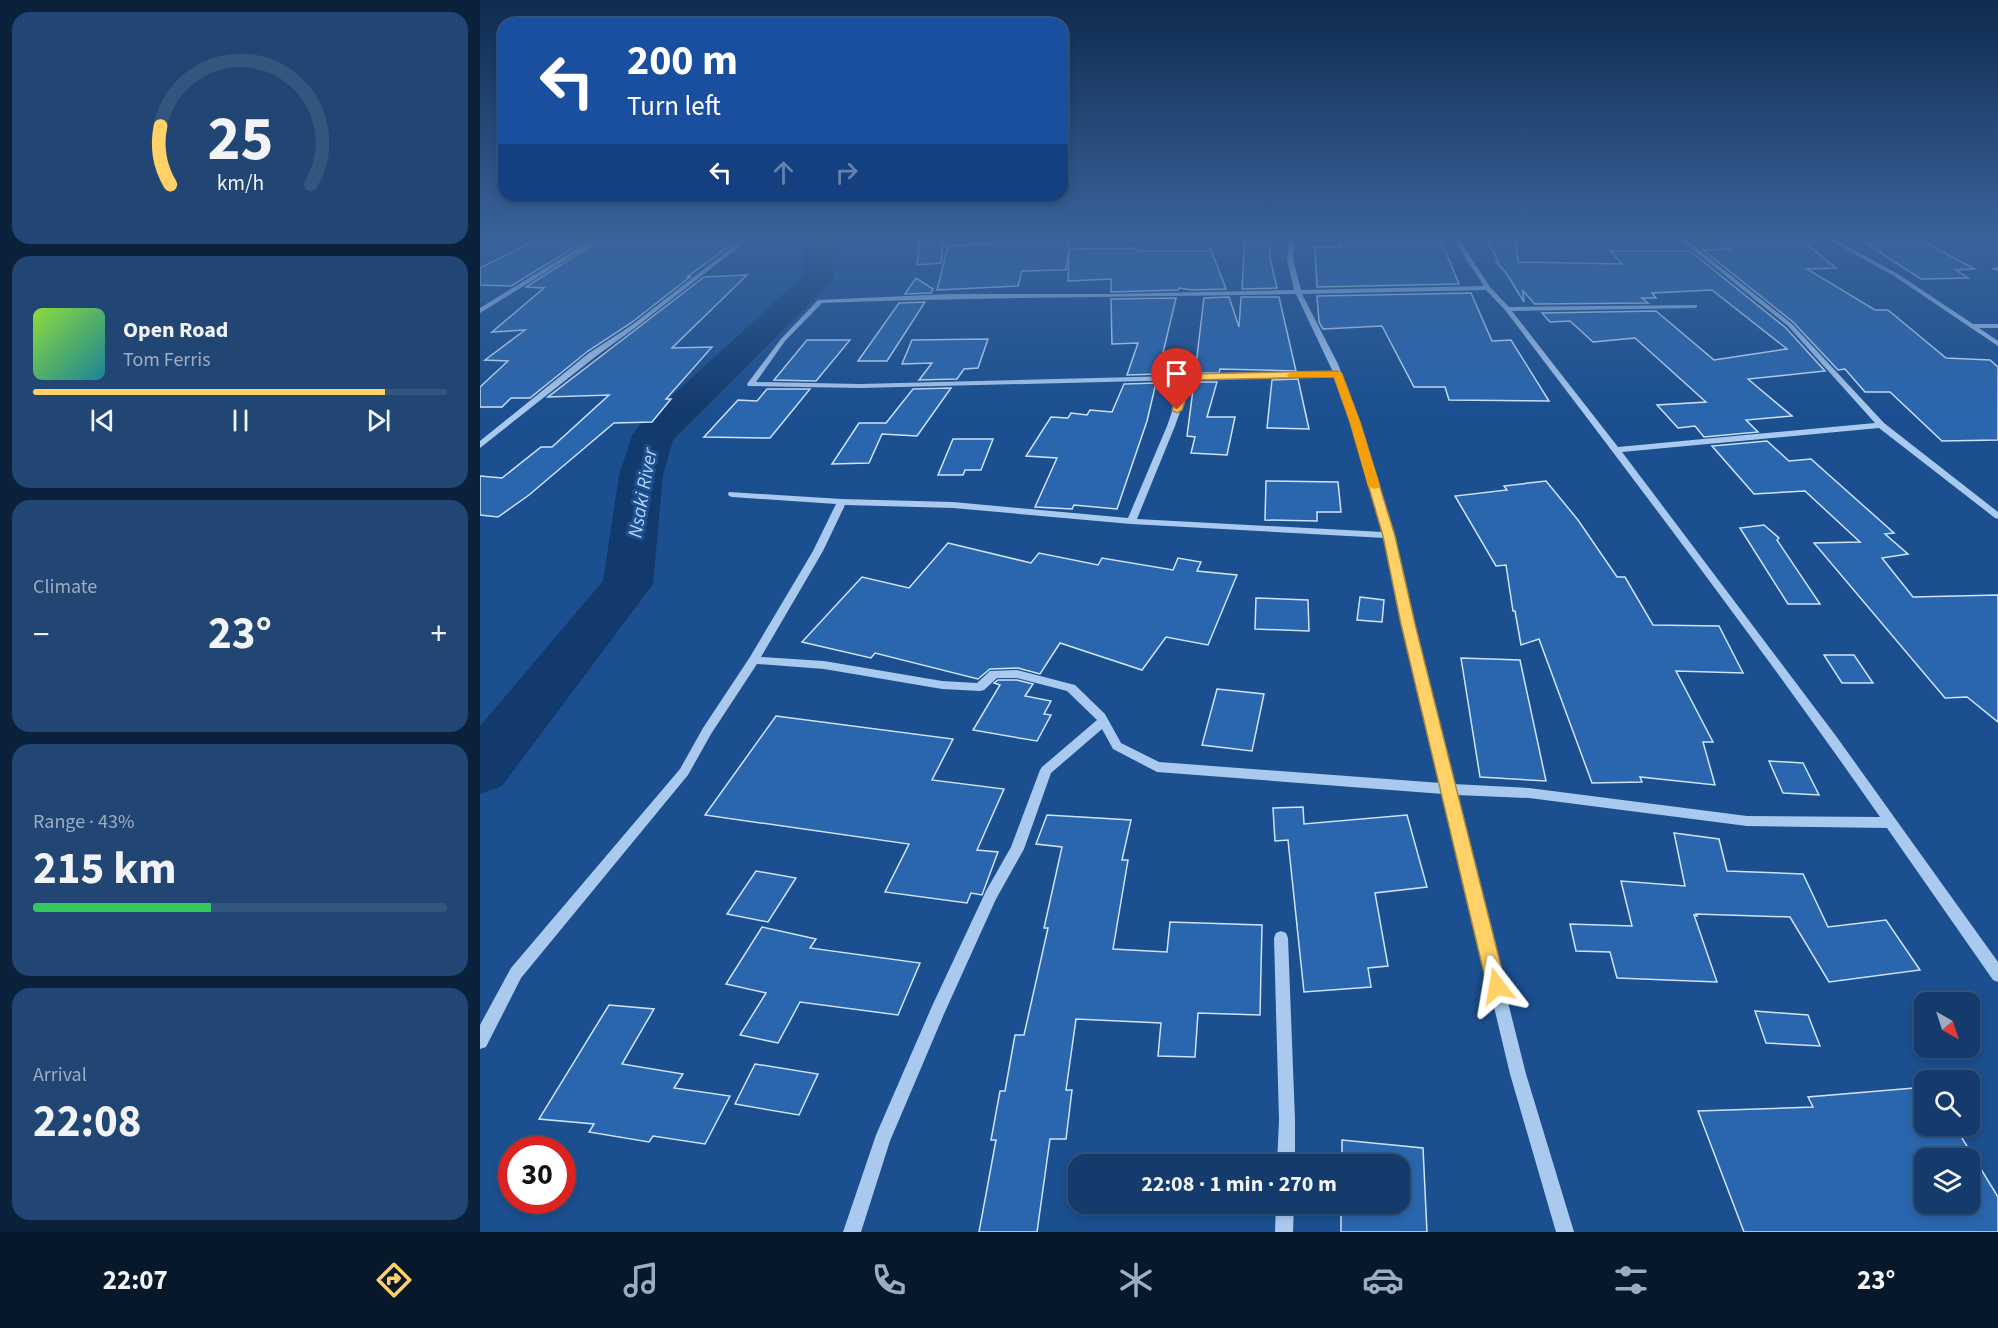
<!DOCTYPE html>
<meta charset="utf-8">
<style>
body{margin:0;font-family:"Source Sans 3",sans-serif;background:#214673;color:#f1f3f6;height:100vh;display:flex;flex-direction:column;font-size:22px;white-space:nowrap}
*{box-sizing:border-box;margin:0}
p{font-size:20px;color:#9dadc1}
.icon{flex:none;width:33px;height:33px;fill:none;stroke:currentColor;stroke-width:2;stroke-linecap:round;stroke-linejoin:round}
.map{position:relative;flex:1;overflow:hidden}
.side{display:flex;flex-direction:column;gap:12px;padding:12px;background:#0b203b;width:480px}
.side>*{flex:none}
.hud{position:absolute;left:18px;top:18px;width:570px;height:183px;border-radius:18px;box-shadow:0 3px 9px #0003,0 0 0 2px #33557e;background:#1a4fa0;color:#fff;overflow:hidden}
.needle{width:39px;rotate:141deg}
.fabs{position:absolute;left:1434px;top:992px;display:grid;gap:12px}
.fabs a{display:grid;place-items:center;width:66px;height:66px;border-radius:12px;background:#143b6b;box-shadow:0 3px 9px #0003,0 0 0 2px #33557e;font-size:30px}
.speed{position:absolute;left:18px;top:1136px;display:flex;gap:12px;font-size:30px;font-weight:700;text-align:center}
.speed>*{display:grid;place-content:center;width:78px;height:78px;border-radius:50%;background:#143b6b;box-shadow:0 3px 9px #0003,0 0 0 2px #33557e;line-height:1}
.speed .limit{border:9px solid #d22;background:#fff;color:#111}
.pin{position:absolute;display:grid;place-items:center;width:51px;height:51px;color:#fff;margin:-62px -26px;border-radius:50% 50% 50% 0;rotate:-45deg;box-shadow:0 0 6px #0007}
.pin .icon{rotate:45deg}
.me{position:absolute;width:66px;margin:-33px;rotate:346deg;stroke-linejoin:round;filter:drop-shadow(0 0 4px #0008)}
.turn{display:flex;align-items:center;gap:21px;height:126px;padding:0 30px;font-size:27px}
.turn .icon{width:78px;height:78px;stroke-width:2.5}
.turn b{display:block;font-size:42px;line-height:51px}
.lanes{display:flex;align-items:center;height:57px;padding:0 30px;background:#0003;justify-content:center;gap:30px;direction:ltr}
.lanes .off{opacity:.35}
.big{font-size:45px;font-weight:700;line-height:1.1}
.side .card{flex:1;display:flex;flex-direction:column;justify-content:center;gap:9px;min-width:0;padding:0 21px;border-radius:18px;background:#214673}
.side .dial{align-items:center;gap:0}
.dial svg{height:156px;overflow:visible;fill:none;stroke:#33557e;stroke-width:7;stroke-linecap:round;text-anchor:middle}
.dial text{fill:#f1f3f6;stroke:none}
.song{display:flex;align-items:center;gap:18px}
.cover{width:72px;height:72px;border-radius:9px;background:linear-gradient(135deg,hsl(90 70% 55%),hsl(190 70% 35%))}
.played{height:6px;border-radius:3px;background:linear-gradient(90deg,#ffd166 85%,#33557e 85%)}
.keys{display:flex;justify-content:space-around;direction:ltr}
.heat{display:flex;justify-content:space-between;align-items:center;font-size:33px;direction:ltr}
.charge{height:9px;border-radius:4px;background:linear-gradient(90deg,#34c759 43%,#33557e 0)}
.trip{position:absolute;left:588px;top:1154px;width:342px;height:60px;border-radius:18px;background:#143b6b;box-shadow:0 3px 9px #0003,0 0 0 2px #33557e;font-weight:700;line-height:60px;text-align:center}
.tabs{display:flex;height:96px;justify-content:space-around;align-items:center;background:#08182b;color:#9dadc1}
.tabs .icon{width:42px;height:42px}
.tabs .current{color:#ffd166}
.tabs b{font-size:27px;color:#f1f3f6}
main{display:flex;flex:1;min-height:0}
.map>svg:first-child{display:block}
.lines{fill:none;stroke-linecap:round;stroke-linejoin:round}
.river{fill:#123a6d;fill-rule:evenodd}
.building{fill:#2a66ad;stroke:#cfe3fa;stroke-width:1.5;fill-rule:evenodd}
.minor{fill:#a9c9ee;fill-rule:evenodd}
.route{fill:#ffd166;stroke:#a68842;stroke-width:1.5}
.slow{fill:#f59e0b}
.labels{text-anchor:middle;dominant-baseline:central;stroke-width:6;stroke-linejoin:round;paint-order:stroke}
.water-label{font-size:20px;font-style:italic;fill:#b5d3f5;stroke:#1b4f8f}
</style>
<main>
<section class="side">
<div class="card dial"><svg viewBox="0 0 100 80">
<path d="M14 69A42 42 0 1 1 86 69"/>
<path d="M14 69A42 42 0 0 1 9 39" stroke="#ffd166"/>
<text x="50" y="56" font-size="32" font-weight="700">25</text>
<text x="50" y="72" font-size="11">km/h</text>
</svg></div>
<div class="card">
<div class="song"><i class="cover"></i><div><b>Open Road</b><p>Tom Ferris</p></div></div>
<div class="played"></div>
<div class="keys"><svg class="icon" aria-label="previous" viewBox="0 0 24 24"><path d="M18 5L8 12l10 7zM5 5v14"/></svg><svg class="icon" aria-label="pause" viewBox="0 0 24 24"><path d="M8 5v14M16 5v14"/></svg><svg class="icon" aria-label="next" viewBox="0 0 24 24"><path d="M6 5l10 7-10 7zM19 5v14"/></svg></div>
</div>
<div class="card"><p>Climate</p>
<div class="heat"><a>−</a><b class="big">23°</b><a>+</a></div>
</div>
<div class="card"><p>Range · 43%</p><b class="big">215 km</b><div class="charge"></div></div>
<div class="card"><p>Arrival</p><b class="big">22:08</b></div>
</section>
<div class="map">
<svg width="1518" height="1232" viewBox="0 0 1518 1232">
<rect width="100%" height="100%" fill="#1b4f8f"/>
<g class="lines">
<path class="river" d="M316 238H344L354 251 353 280 193 440 183 475 173 584 22 786 0 794V726L123 581 139 475 152 436 158 427 322 277 324 251Z"/>
</g>
<g class="building">
<path d="M61 238H110L31 286 0 285V268Z"/>
<path d="M123 238H238L232 241 255 242 207 277H210L151 323 108 351 50 398H31L22 407H0V387L28 361 5 360 45 330 12 332 64 288 46 287Z"/>
<path d="M463 238 461 263 437 265 440 240Z"/>
<path d="M590 238 586 270 542 271 538 286 457 290 468 246Z"/>
<path d="M765 238H790V258L797 288 762 289Z"/>
<path d="M860 238H960L979 284 837 287 835 247H860Z"/>
<path d="M1005 238H1035L1038 262 1142 264 1130 251H1210L1306 328 1345 371 1268 379 1312 416 1266 420 1278 432 1224 437 1215 426 1198 428 1177 405 1226 402 1155 338 1113 342 1090 321 1070 322 1062 313 1176 311 1234 360 1307 349 1232 290 1172 293 1176 298H1162L1168 303 1055 304 1043 291 1044 302 1026 273 1016 262H1019Z"/>
<path d="M1319 238 1356 268 1327 269 1395 310H1408L1466 358 1510 360 1518 367V440L1462 441 1410 392H1385L1365 369 1358 370 1313 322 1223 250 1251 249 1239 239Z"/>
<path d="M1438 239 1495 269 1476 270 1488 278 1441 279 1385 243Z"/>
<path d="M730 247 746 289 712 290 699 288 698 290 631 292V279L588 281 589 249 656 248V251H730Z"/>
<path d="M267 275 192 348 232 347 186 399H191L172 422 134 423 49 495 18 517 0 515V476L22 478 61 447H72L129 395 68 397 224 277Z"/>
<path d="M436 278 453 289 451 293 425 294Z"/>
<path d="M991 293 1012 341 1031 340 1069 401 969 400 965 387H934L902 326 843 329 839 322 837 296Z"/>
<path d="M749 297 759 327 761 297H799L816 371 740 369 739 373H715L724 298Z"/>
<path d="M696 298 678 374 647 375 658 343 632 344 631 299Z"/>
<path d="M445 302 407 361H378L419 303Z"/>
<path d="M508 339 498 368 484 369 477 379 439 380 452 363 422 364 432 340Z"/>
<path d="M327 340H370L336 381 294 380Z"/>
<path d="M818 379 829 429 787 428 792 380Z"/>
<path d="M714 382H737L727 417H755L747 455 711 453 715 437 707 436Z"/>
<path d="M676 383 667 421 637 509 594 505 592 509 555 507 577 458 546 456 571 417 588 418 591 413 607 415 610 410 632 412 644 384Z"/>
<path d="M471 388 437 436 402 434 389 463 352 464 379 423H406L433 389Z"/>
<path d="M287 389H330L290 438 224 437 258 400 277 401Z"/>
<path d="M473 439H513L501 470H485L483 475H458Z"/>
<path d="M1287 441 1309 461 1331 459 1414 533 1405 534 1428 554 1402 558 1433 597 1518 595V722L1487 697 1465 698 1334 543 1380 542 1325 491 1274 494 1232 446Z"/>
<path d="M786 481 858 482 861 512H837V521L785 520Z"/>
<path d="M1066 481 1098 520 1137 577H1145L1173 625 1239 626 1263 673 1196 671 1233 742H1223L1235 785 1160 777 1162 782 1112 783 1059 639 1041 645 1035 611H1033L1026 565 1016 566 975 496 1027 490 1024 486Z"/>
<path d="M1284 525 1299 538 1297 540 1340 604H1308L1260 528Z"/>
<path d="M468 543 551 563 559 553 618 565 622 558 693 570 698 558 721 562 717 571 757 575 728 645 686 637 662 670 580 643 560 674 538 668 510 669 498 679 395 653 391 658 322 642 382 577 429 588Z"/>
<path d="M880 597 904 600 902 622 877 620Z"/>
<path d="M776 598 828 600 829 631 775 629Z"/>
<path d="M1344 655H1374L1393 683H1362Z"/>
<path d="M981 658 1040 660 1066 781 1000 777Z"/>
<path d="M518 680H537L553 684 545 696 571 701 564 714 571 715 557 741 493 730 520 685 514 683Z"/>
<path d="M737 689 784 694 772 751 722 745Z"/>
<path d="M296 716 473 739 452 780 524 789 497 850 518 852 502 895 491 893 487 903 405 892 429 844 225 815Z"/>
<path d="M1289 761 1323 763 1339 795 1303 793Z"/>
<path d="M823 807 824 824 927 815 947 887 895 893 908 966 888 968 891 987 824 992 808 840 795 841 793 808Z"/>
<path d="M567 815 651 820 642 860H648L633 949 687 952 690 922 782 925 780 1015 718 1013 715 1057 678 1056 681 1023 596 1019 586 1090H592L586 1139H570L557 1232H499L516 1140H511L520 1091H525L535 1035H544L568 928H564L582 847 556 844Z"/>
<path d="M1194 833 1239 839 1247 871 1323 874 1348 927 1406 920 1440 970 1349 982 1310 917 1216 914 1217 916 1214 915 1237 982 1137 978 1130 952 1096 951 1090 924 1152 926 1141 881 1205 886Z"/>
<path d="M276 871 316 878 288 922 247 914Z"/>
<path d="M282 927 336 939 330 948 440 963 418 1015 320 1002 298 1043 260 1035 286 993 246 984Z"/>
<path d="M129 1005 174 1009 142 1064 203 1074 194 1088 250 1096 225 1144 173 1136 169 1142 109 1132 114 1124 59 1119Z"/>
<path d="M1275 1011 1328 1015 1340 1046 1286 1043Z"/>
<path d="M275 1064 338 1074 319 1115 255 1104Z"/>
<path d="M1434 1088 1444 1105V1125H1456L1462 1135 1479 1133 1518 1197V1232H1264L1218 1111 1333 1107 1328 1097ZM1444 1158H1490V1214L1444 1209Z"/>
<path d="M862 1140 943 1148 947 1232H861V1203H920V1164H862Z"/>
</g>
<g class="lines">
<g class="minor">
<path d="M114 238H121L0 313V308Z"/>
<path d="M264 238H270L156 327 115 357 0 448V441L109 353 152 325Z"/>
<path d="M809 238H815L813 259 821 290 1004 286 972 238H978L1010 287 1029 307 1217 305V307L1215 308 1032 311 1138 447 1395 423 1308 326 1198 238H1204L1312 324 1404 423 1518 512V519L1515 518 1399 428 1142 452 1356 736 1518 962V982L1513 980 1407 828 1267 826 1049 798 976 795 1046 1074 1094 1232H1076L1030 1074 963 794 677 772 633 749 622 729 571 773 544 849 516 899 464 1014 410 1141 381 1232H363L396 1135 453 1004 506 891 531 847 560 770 562 767 617 720 587 691 537 678H517L504 690 500 691 462 689 344 669 277 664 231 734 208 775 41 978 6 1047 0 1049V1025L31 968 200 769 223 728 270 657 333 551 356 504 252 497 249 496 248 494 249 492 362 499 473 502 648 518 687 426 703 380 380 388 268 386 267 384 301 339 338 300 470 294H634L814 290 807 259ZM1006 290 1025 310C1152 477 1280 645 1400 817L1267 816 1049 788 973 784 933 624 914 535 879 421 858 364 822 294ZM816 294 853 372 380 384 276 382 305 341 342 303C500 297 658 297 816 294ZM855 376 871 421 903 532 657 519 695 426 711 380ZM365 505 473 508 651 524 905 538 923 624 961 783 679 762 641 743 625 714 595 685 537 670 510 671 497 683 462 681 344 661 281 657 343 551Z"/>
<path d="M1345 238H1352L1418 274 1493 324H1518V328H1499L1518 341V346L1414 276Z"/>
<path d="M1518 267V271L1511 269 1512 268Z"/>
<path d="M801 931 806 933 808 938 815 1120V1164H797L799 1120 794 938 796 933Z"/>
<path d="M796 1203H814L813 1232H795Z"/>
</g>
</g>
<linearGradient id="sky" x2="0" y2="1"><stop stop-color="#0f2b4f"/><stop offset="0.58" stop-color="#39639b"/><stop offset="1" stop-color="#39639b" stop-opacity="0"/></linearGradient>
<rect width="1518" height="410" fill="url(#sky)"/>
<path class="route" d="M857 371 862 374 880 422 915 536 935 624 1026 986 1024 993 1017 996 1010 993 1007 986 921 624 903 536 870 422 854 377 712 380 702 410 697 413 692 410 703 377 708 374Z"/>
<path class="slow" d="M812 372H861L880 422 900 486 898 488 894 489 888 486 870 422 854 377H808L807 375Z"/>
<g class="labels">
<g class="water-label">
<text transform="translate(163 493) rotate(-80)">Nsaki River</text>
</g>
</g>
</svg>
<div class="fabs">
<a><svg class="needle" viewBox="-14 -14 28 28"><path d="M0-13l5 13h-10z" fill="#e53935"/><path d="M0 13l5-13h-10z" fill="#9dadc1"/></svg></a>
<a><svg class="icon" aria-label="search" viewBox="0 0 24 24"><circle cx="10" cy="10" r="6"/><path d="M15 15l6 6"/></svg></a>
<a><svg class="icon" aria-label="layers" viewBox="0 0 24 24"><path d="M12 4l9 5-9 5-9-5zM3 14l9 5 9-5"/></svg></a>
</div>
<div class="speed"><div class="limit">30</div></div>
<div class="pin" style="left:697px;top:410px;background:#d93025"><svg class="icon" aria-label="arrive" viewBox="0 0 24 24"><path d="M6 21V4h12l-3 4 3 4H6"/></svg></div>
<svg class="me" style="left:1017px;top:986px" viewBox="-20 -20 40 40"><path d="M0-17L14 15 0 8-14 15z" fill="#ffd166" stroke="#fff" stroke-width="4"/></svg>
<div class="trip">22:08 · 1 min · 270 m</div>
<div class="hud">
<div class="turn"><svg class="icon" aria-label="left" viewBox="0 0 24 24"><path d="M17 20v-9H6M10 6l-5 5 5 5"/></svg><div><b>200 m</b>Turn left</div></div>
<div class="lanes"><svg class="icon" aria-label="left" viewBox="0 0 24 24"><path d="M17 20v-9H6M10 6l-5 5 5 5"/></svg><svg class="icon off" aria-label="ahead" viewBox="0 0 24 24"><path d="M12 20V5M6 11l6-6 6 6"/></svg><svg class="icon off" aria-label="right" viewBox="0 0 24 24"><path d="M7 20v-9h11M14 6l5 5-5 5"/></svg></div>
</div>
</div>
</main>
<nav class="tabs">
<b>22:07</b>
<svg class="icon current" aria-label="directions" viewBox="0 0 24 24"><path d="M12 3l9 9-9 9-9-9zM9 14v-3h6M13 9l2 2-2 2"/></svg>
<svg class="icon" aria-label="music" viewBox="0 0 24 24"><path d="M9 18V5l10-2v13"/><circle cx="6" cy="18" r="3"/><circle cx="16" cy="16" r="3"/></svg>
<svg class="icon" aria-label="phone" viewBox="0 0 24 24"><path d="M5 4h4l2 5-3 2q2 4 5 5l2-3 5 2v4C11 20 4 13 5 4z"/></svg>
<svg class="icon" aria-label="climate" viewBox="0 0 24 24"><path d="M12 3v18M4 7l16 10M4 17L20 7"/></svg>
<svg class="icon" aria-label="car" viewBox="0 0 24 24"><path d="M5 17H2v-5l4-1 3-4h7l3 4 3 1v5h-3M9 17h6M6 11h13"/><circle cx="7" cy="17" r="2"/><circle cx="17" cy="17" r="2"/></svg>
<svg class="icon" aria-label="filters" viewBox="0 0 24 24"><path d="M4 7h16M4 17h16"/><circle cx="9" cy="7" r="2"/><circle cx="15" cy="17" r="2"/></svg>
<b>23°</b>
</nav>
